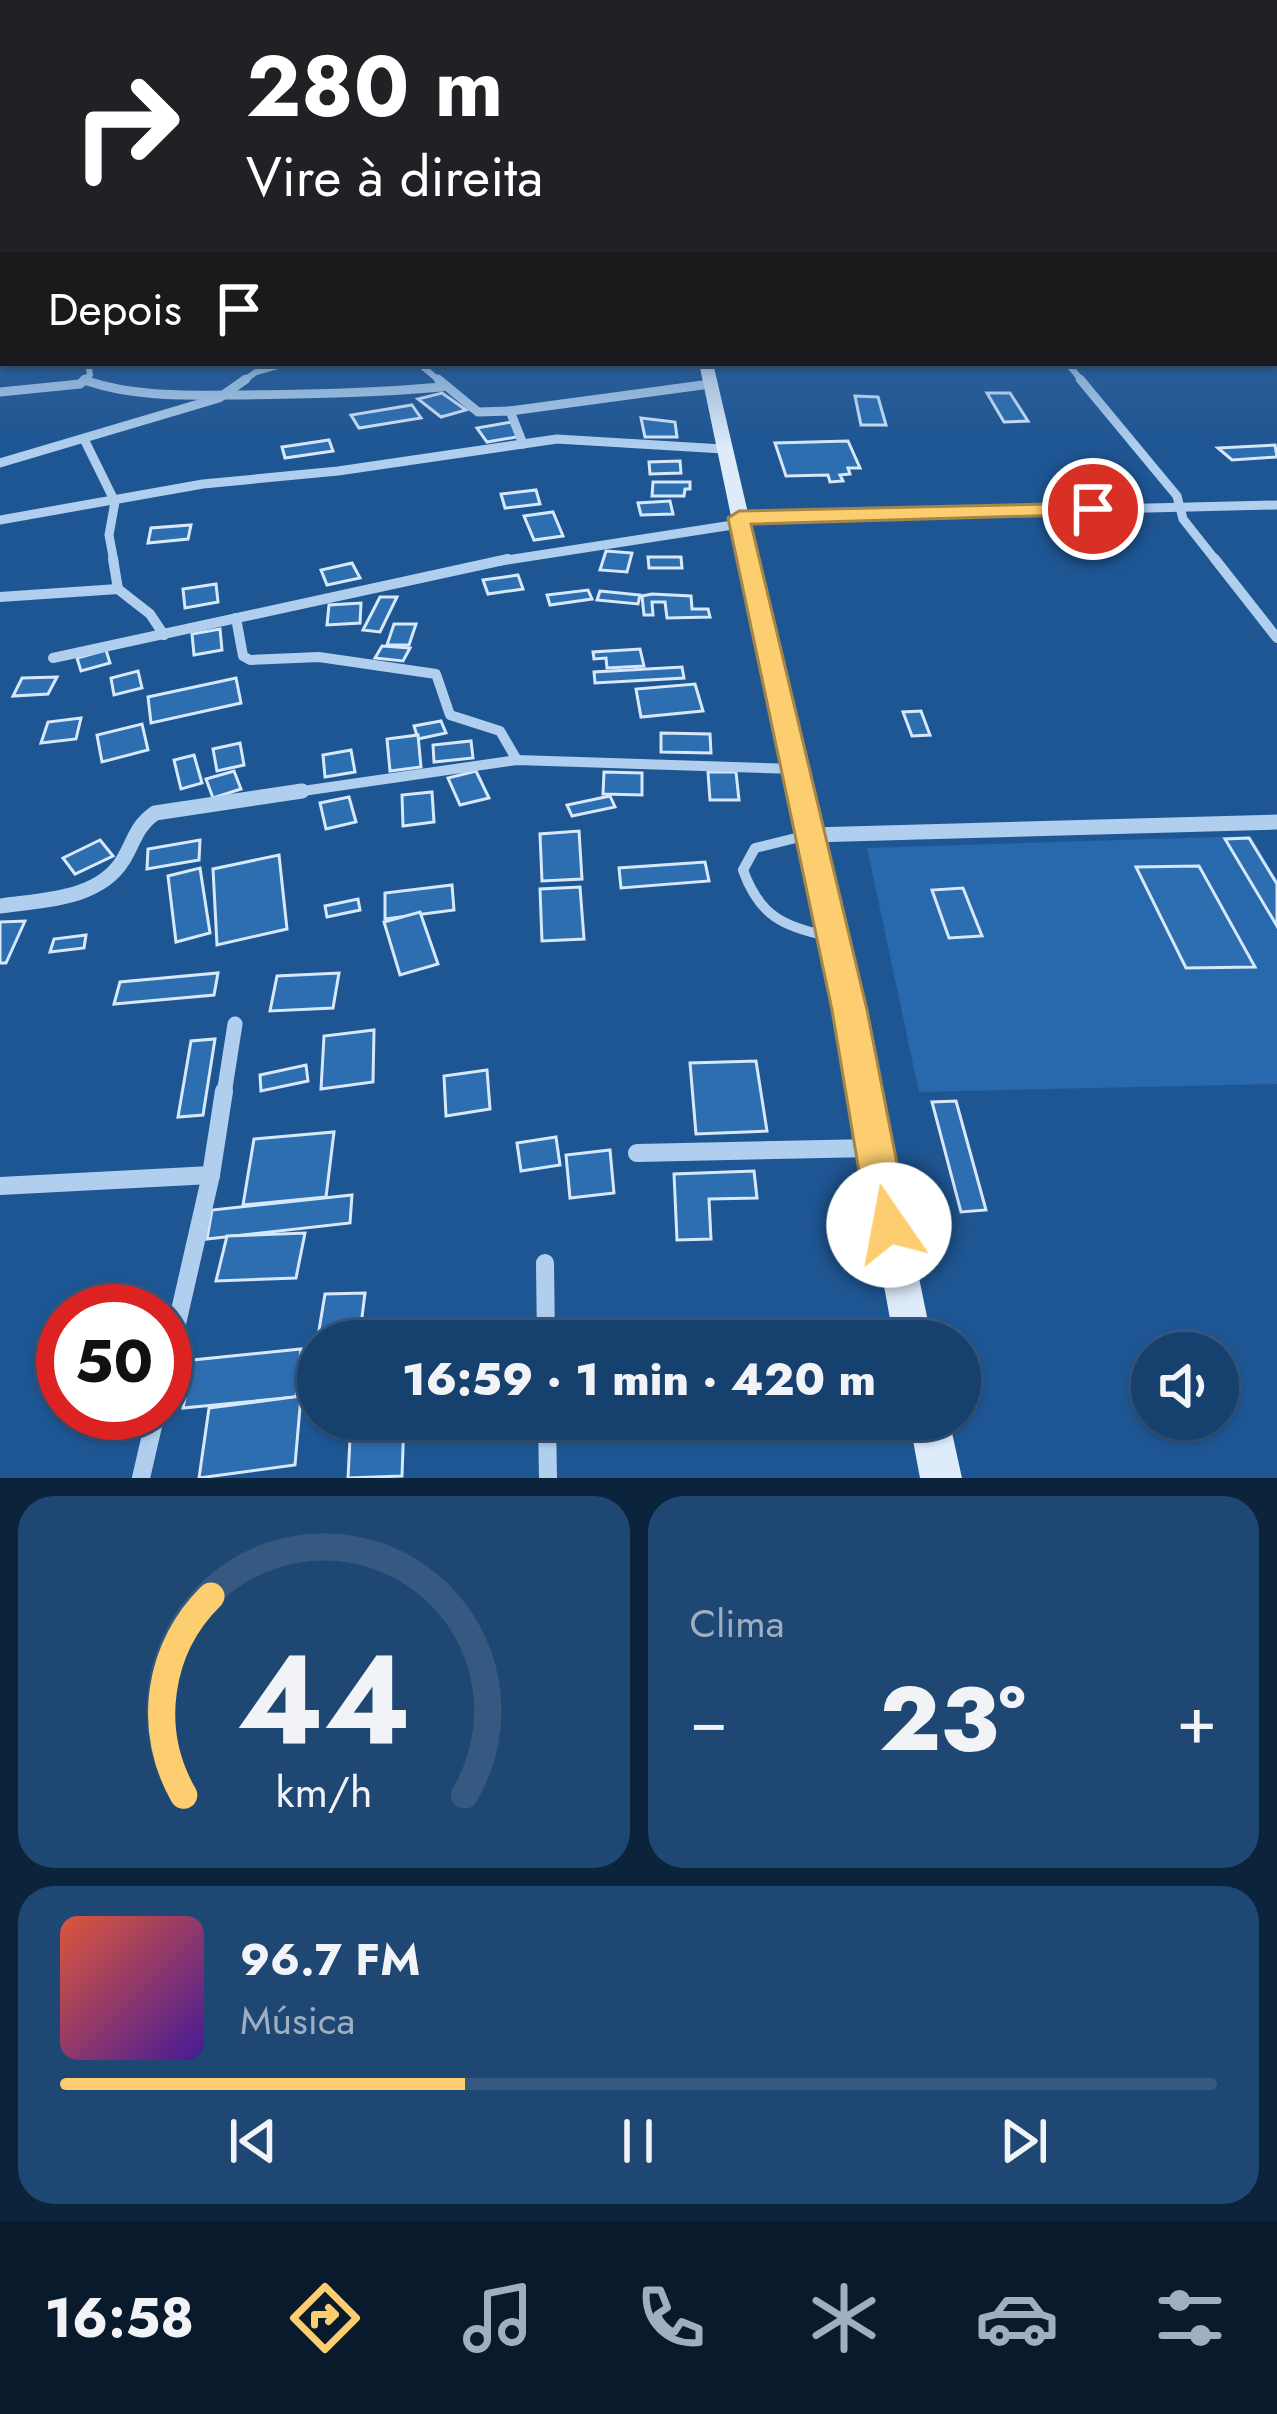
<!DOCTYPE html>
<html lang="pt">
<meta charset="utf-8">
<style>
body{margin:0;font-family:Jost,sans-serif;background:#1f4773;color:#f1f3f6;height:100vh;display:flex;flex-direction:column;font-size:45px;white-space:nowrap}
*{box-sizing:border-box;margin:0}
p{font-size:39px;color:#9eafc2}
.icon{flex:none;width:66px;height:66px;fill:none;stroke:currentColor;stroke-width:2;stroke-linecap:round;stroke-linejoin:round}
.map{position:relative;height:1478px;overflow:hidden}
.details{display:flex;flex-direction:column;gap:18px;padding:18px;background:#0c233c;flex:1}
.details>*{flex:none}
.hud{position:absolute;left:0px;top:0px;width:1278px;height:366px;box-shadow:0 3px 9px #0004,0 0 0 3px #355981;background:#202124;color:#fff;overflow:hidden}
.buttons{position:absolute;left:1131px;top:1332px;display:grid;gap:24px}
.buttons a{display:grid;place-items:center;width:108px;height:108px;border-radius:50%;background:#16406e;box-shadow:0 3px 9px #0004,0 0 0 3px #355981;font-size:60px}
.speed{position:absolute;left:36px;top:1284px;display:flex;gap:24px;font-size:60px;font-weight:700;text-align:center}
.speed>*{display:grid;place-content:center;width:156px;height:156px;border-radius:50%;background:#16406e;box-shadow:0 3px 9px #0004,0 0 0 3px #355981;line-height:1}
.speed .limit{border:18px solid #d22;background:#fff;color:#111}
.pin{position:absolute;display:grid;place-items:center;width:102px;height:102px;color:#fff;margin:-51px;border:6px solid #fff;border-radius:50%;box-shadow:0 3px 12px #0007}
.me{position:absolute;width:132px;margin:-66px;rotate:348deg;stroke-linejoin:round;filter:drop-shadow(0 0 9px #0008)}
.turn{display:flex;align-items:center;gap:42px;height:252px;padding:0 48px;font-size:54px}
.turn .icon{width:156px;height:156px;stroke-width:2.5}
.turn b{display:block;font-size:84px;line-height:102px}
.then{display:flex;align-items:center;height:114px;padding:0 48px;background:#0003;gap:24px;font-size:45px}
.big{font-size:90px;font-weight:800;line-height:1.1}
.details .widget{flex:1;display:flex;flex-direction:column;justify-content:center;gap:18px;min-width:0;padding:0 42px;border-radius:36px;background:#1f4773}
.details .dial{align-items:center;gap:0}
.dial svg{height:312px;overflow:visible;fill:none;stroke:#355981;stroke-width:7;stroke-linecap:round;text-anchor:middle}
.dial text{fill:#f1f3f6;stroke:none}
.song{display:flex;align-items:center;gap:36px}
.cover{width:144px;height:144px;border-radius:18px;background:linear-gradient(135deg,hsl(10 70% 55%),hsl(260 70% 35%))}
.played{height:12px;border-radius:6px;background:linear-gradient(90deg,#fdce6f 35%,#355981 35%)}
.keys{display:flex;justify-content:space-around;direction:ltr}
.heat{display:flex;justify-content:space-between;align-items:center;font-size:66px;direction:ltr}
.details .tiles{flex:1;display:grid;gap:18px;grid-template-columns:1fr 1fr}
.widget:last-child{grid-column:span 2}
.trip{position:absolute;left:297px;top:1320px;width:684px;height:120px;border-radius:60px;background:#16406e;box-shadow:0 3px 9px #0004,0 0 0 3px #355981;font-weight:800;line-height:120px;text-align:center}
.menu{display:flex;height:192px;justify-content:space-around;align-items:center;background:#091a2c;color:#9eafc2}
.menu .icon{width:84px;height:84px}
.menu .current{color:#fdce6f}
.menu b{font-size:54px;color:#f1f3f6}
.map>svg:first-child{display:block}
.green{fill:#2769ac}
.building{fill:#2d6eb1;stroke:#d6e8fa;stroke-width:3}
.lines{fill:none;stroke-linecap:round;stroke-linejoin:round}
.service{stroke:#b0cfee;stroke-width:10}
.minor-far4{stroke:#b0cfee;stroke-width:6}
.minor-far3{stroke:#b0cfee;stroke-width:9}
.minor-far2{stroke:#b0cfee;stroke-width:10}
.minor-far1{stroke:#b0cfee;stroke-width:15}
.minor{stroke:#b0cfee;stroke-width:18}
.secondary{fill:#ddebfa;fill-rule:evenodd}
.route{fill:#fdce6f;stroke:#a48648;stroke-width:3}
</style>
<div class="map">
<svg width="1277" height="1478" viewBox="0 0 1277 1478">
<rect width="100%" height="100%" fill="#1e5693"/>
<path class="green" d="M1251 836 1277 879V1084L919 1092 867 848Z"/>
<g class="building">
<path d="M442 393 466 410 441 417 418 399Z"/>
<path d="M987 393H1010L1028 421 1004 422Z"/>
<path d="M855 396 878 397 886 425H861Z"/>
<path d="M412 405 421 418 359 428 351 415Z"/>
<path d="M641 418 675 422 677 437H645Z"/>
<path d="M512 422 522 436 487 442 477 428Z"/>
<path d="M329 440 333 451 285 458 282 447Z"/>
<path d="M848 441 860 468H848L850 474 840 475 843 481 830 482 828 475 786 476 775 443Z"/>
<path d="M1275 445 1277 457 1232 460 1218 448Z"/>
<path d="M680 461 681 473 650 474 649 462Z"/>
<path d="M653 482H690V489H685L684 496H652Z"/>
<path d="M536 490 540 504 505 508 501 494Z"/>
<path d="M670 501 673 514 641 515 638 503Z"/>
<path d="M553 512 563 536 534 540 524 516Z"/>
<path d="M191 525 188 539 148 543 151 528Z"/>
<path d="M606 551 632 553 627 572 600 570Z"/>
<path d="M648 557H681L682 568H649Z"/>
<path d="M352 563 360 578 327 585 321 570Z"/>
<path d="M518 575 523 589 488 594 483 580Z"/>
<path d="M216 584 218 602 185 608 183 589Z"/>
<path d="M588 590 592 599 550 605 547 595Z"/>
<path d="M600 591 640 595 638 604 597 600Z"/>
<path d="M652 594 691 596 692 609H708L710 617 667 618 665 602H652L653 615H644L642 596Z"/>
<path d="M380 597H397L380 632 363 630Z"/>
<path d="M361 603 360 623 327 625 329 605Z"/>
<path d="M394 624H416L409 645H387Z"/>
<path d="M220 629 222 650 194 655 192 634Z"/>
<path d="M382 646 410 648 403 661 375 658Z"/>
<path d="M640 649 644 666 607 668 606 658 594 659 593 652Z"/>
<path d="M106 650 110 663 81 671 77 658Z"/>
<path d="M682 667 684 678 595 683 594 672Z"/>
<path d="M138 671 142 688 114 695 111 678Z"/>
<path d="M57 677 48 694 13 696 22 678Z"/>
<path d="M236 678 241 703 151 723 148 697Z"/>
<path d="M695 684 703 711 641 717 636 689Z"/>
<path d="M921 711 930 735 912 736 903 712Z"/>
<path d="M81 718 76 739 41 743 48 722Z"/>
<path d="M441 721 446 733 418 739 414 726Z"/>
<path d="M142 724 148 750 102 762 97 735Z"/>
<path d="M661 733 710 734 711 753 661 752Z"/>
<path d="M418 735 421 767 390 771 387 739Z"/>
<path d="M471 741 473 758 434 762 433 745Z"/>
<path d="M240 743 244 765 217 771 213 749Z"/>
<path d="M351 750 355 772 325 777 323 755Z"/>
<path d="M194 755 202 783 181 789 174 760Z"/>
<path d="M234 771 241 789 213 798 206 779Z"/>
<path d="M476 771 489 798 460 805 448 778Z"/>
<path d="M604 772 642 773V795L603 794Z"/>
<path d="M708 772H736L739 800H710Z"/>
<path d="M432 792 434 822 403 826 402 795Z"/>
<path d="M610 796 615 807 572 816 567 805Z"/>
<path d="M349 797 356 822 326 829 320 803Z"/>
<path d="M579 831 582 879 542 881 540 834Z"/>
<path d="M1249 838 1277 884V926L1225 839Z"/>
<path d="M100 840 113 856 75 874 63 858Z"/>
<path d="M200 840 199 860 147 869 148 849Z"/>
<path d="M279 855 287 929 217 945 213 869Z"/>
<path d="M705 862 709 881 621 888 619 868Z"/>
<path d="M1199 866 1255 967 1186 968 1136 867Z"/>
<path d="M200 868 210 933 176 942 168 876Z"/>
<path d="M452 885 454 910 385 919V893Z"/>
<path d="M580 887 584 939 542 941 540 889Z"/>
<path d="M963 888 982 936 949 938 932 890Z"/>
<path d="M358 899 360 910 327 917 325 906Z"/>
<path d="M420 912 438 964 400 975 384 922Z"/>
<path d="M25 921 6 963H0V922Z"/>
<path d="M86 935 84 948 50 952 54 939Z"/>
<path d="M218 973 214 995 114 1004 120 982Z"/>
<path d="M339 973 333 1008 270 1011 277 976Z"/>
<path d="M374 1030 373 1082 321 1089 324 1036Z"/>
<path d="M215 1039 203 1115 178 1117 191 1041Z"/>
<path d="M756 1061 767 1131 696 1134 690 1063Z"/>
<path d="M306 1065 308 1081 261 1091 260 1075Z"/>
<path d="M487 1070 490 1109 446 1116 444 1076Z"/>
<path d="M956 1101 986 1210 961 1212 932 1102Z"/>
<path d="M334 1132 326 1197 243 1205 254 1139Z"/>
<path d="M556 1137 560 1165 521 1171 517 1143Z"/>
<path d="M610 1150 614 1193 570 1198 566 1155Z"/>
<path d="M754 1171 757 1198 709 1199 711 1239 677 1240 674 1174Z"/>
<path d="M352 1195 350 1223 207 1239 212 1210Z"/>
<path d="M305 1233 296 1278 216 1281 227 1236Z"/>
<path d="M365 1293 359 1341H318V1372H312L325 1294Z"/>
<path d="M301 1349 296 1397 183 1408 193 1360Z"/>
<path d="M301 1396 295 1465 199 1478 209 1408Z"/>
<path d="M351 1419H404L402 1476 348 1478Z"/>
<rect x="627" y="1419" width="28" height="17"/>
</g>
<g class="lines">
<path class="service" d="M808 835 755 848 743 870C759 915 783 927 828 936"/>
<g class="minor-far4">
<path d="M418 363 441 382"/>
<path d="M1067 363 1083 382"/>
<path d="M82 382 90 375 88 363"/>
<path d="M242 382 256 372 288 363"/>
</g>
<g class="minor-far3">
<path d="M438 379 478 412 510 411 523 444"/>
<path d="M1080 379 1177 496 1183 519 1217 562"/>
<path d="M87 381C138 398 191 395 245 395 311 394 376 393 442 387"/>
<path d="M0 392 80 384 85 379"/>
<path d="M510 411 710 384"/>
<path d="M84 439 115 502 109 535 114 562"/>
<path d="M0 463 219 398 246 379"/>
<path d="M738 518 1277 505"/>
<path d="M0 520 203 484 338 471 557 439 723 449"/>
<path d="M494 562 739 524"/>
</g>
<g class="minor-far2">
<path d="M113 559 118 589 150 614 164 635"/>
<path d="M1215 559 1277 638"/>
<path d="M0 597 118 589"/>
<path d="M236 618 243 656 250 660 319 657 436 674 450 715 500 731 517 760"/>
<path d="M53 658 508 559"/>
<path d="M282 794 517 760 795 769"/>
</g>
<g class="minor-far1">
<path d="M811 835 1277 822"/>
<path d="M0 906C41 900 99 900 123 860 134 842 136 826 155 813L302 791"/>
<path d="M224 1094 235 1024"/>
</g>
<g class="minor">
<path d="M637 1153 872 1148"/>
<path d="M0 1186 211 1175"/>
<path d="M545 1263 546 1341"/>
<path d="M165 1376 211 1175 224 1091"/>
<path d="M547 1419 548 1478"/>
<path d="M141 1478 156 1413"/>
</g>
<g class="secondary">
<path d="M699 363H713L864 1010 932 1341H894L834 1010Z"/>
<path d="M909 1419H949L962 1478H920Z"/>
</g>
</g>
<linearGradient id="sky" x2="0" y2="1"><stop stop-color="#102f51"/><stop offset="0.54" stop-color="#3b689e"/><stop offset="1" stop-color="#3b689e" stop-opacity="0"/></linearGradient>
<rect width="1277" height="448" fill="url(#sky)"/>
<path class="route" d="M1093 503 1104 509 1101 514 751 524 867 1010 909 1225 903 1239 889 1244 874 1239 868 1225 832 1010 728 518 739 511Z"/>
</svg>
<div class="buttons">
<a><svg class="icon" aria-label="sound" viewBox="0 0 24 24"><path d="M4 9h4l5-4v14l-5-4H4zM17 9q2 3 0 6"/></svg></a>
</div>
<div class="speed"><div class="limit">50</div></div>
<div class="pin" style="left:1093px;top:509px;background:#d93025"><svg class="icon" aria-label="arrive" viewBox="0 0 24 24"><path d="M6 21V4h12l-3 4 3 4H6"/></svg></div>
<svg class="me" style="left:889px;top:1225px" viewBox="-20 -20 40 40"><circle r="19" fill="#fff"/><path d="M0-13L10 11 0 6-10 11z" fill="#fdce6f"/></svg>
<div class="trip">16:59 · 1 min · 420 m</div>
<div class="hud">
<div class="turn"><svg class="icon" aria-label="right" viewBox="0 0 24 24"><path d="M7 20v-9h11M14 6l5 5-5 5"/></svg><div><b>280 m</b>Vire à direita</div></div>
<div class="then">Depois<svg class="icon" aria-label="arrive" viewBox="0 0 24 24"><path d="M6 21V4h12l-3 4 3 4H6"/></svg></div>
</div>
</div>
<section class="details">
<div class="tiles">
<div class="widget dial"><svg viewBox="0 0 100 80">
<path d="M14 69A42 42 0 1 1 86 69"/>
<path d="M14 69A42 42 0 0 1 21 18" stroke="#fdce6f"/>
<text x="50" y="56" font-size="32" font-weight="700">44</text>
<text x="50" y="72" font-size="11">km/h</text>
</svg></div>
<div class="widget"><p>Clima</p>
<div class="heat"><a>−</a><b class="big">23°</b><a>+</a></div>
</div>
<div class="widget">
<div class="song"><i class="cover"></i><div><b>96.7 FM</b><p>Música</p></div></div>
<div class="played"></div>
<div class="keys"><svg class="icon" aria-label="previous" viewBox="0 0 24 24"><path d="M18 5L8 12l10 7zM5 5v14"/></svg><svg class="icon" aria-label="pause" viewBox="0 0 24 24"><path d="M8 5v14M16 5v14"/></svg><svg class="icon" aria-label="next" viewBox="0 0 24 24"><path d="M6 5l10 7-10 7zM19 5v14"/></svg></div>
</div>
</div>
</section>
<nav class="menu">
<b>16:58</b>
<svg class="icon current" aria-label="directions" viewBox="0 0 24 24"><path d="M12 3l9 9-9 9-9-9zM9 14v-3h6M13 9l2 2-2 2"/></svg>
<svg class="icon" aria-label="music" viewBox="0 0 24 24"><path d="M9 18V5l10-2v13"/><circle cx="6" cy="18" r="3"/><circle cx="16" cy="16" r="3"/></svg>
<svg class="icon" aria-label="phone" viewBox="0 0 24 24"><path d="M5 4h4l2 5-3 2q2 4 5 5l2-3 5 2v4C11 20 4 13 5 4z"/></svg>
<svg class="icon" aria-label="climate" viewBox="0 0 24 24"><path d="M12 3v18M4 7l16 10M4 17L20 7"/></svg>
<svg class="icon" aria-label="car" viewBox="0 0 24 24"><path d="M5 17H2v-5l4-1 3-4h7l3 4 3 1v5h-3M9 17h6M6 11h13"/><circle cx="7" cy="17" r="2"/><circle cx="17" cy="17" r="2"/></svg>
<svg class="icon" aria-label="filters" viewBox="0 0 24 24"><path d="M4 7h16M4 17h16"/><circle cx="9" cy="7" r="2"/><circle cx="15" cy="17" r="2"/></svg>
</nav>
